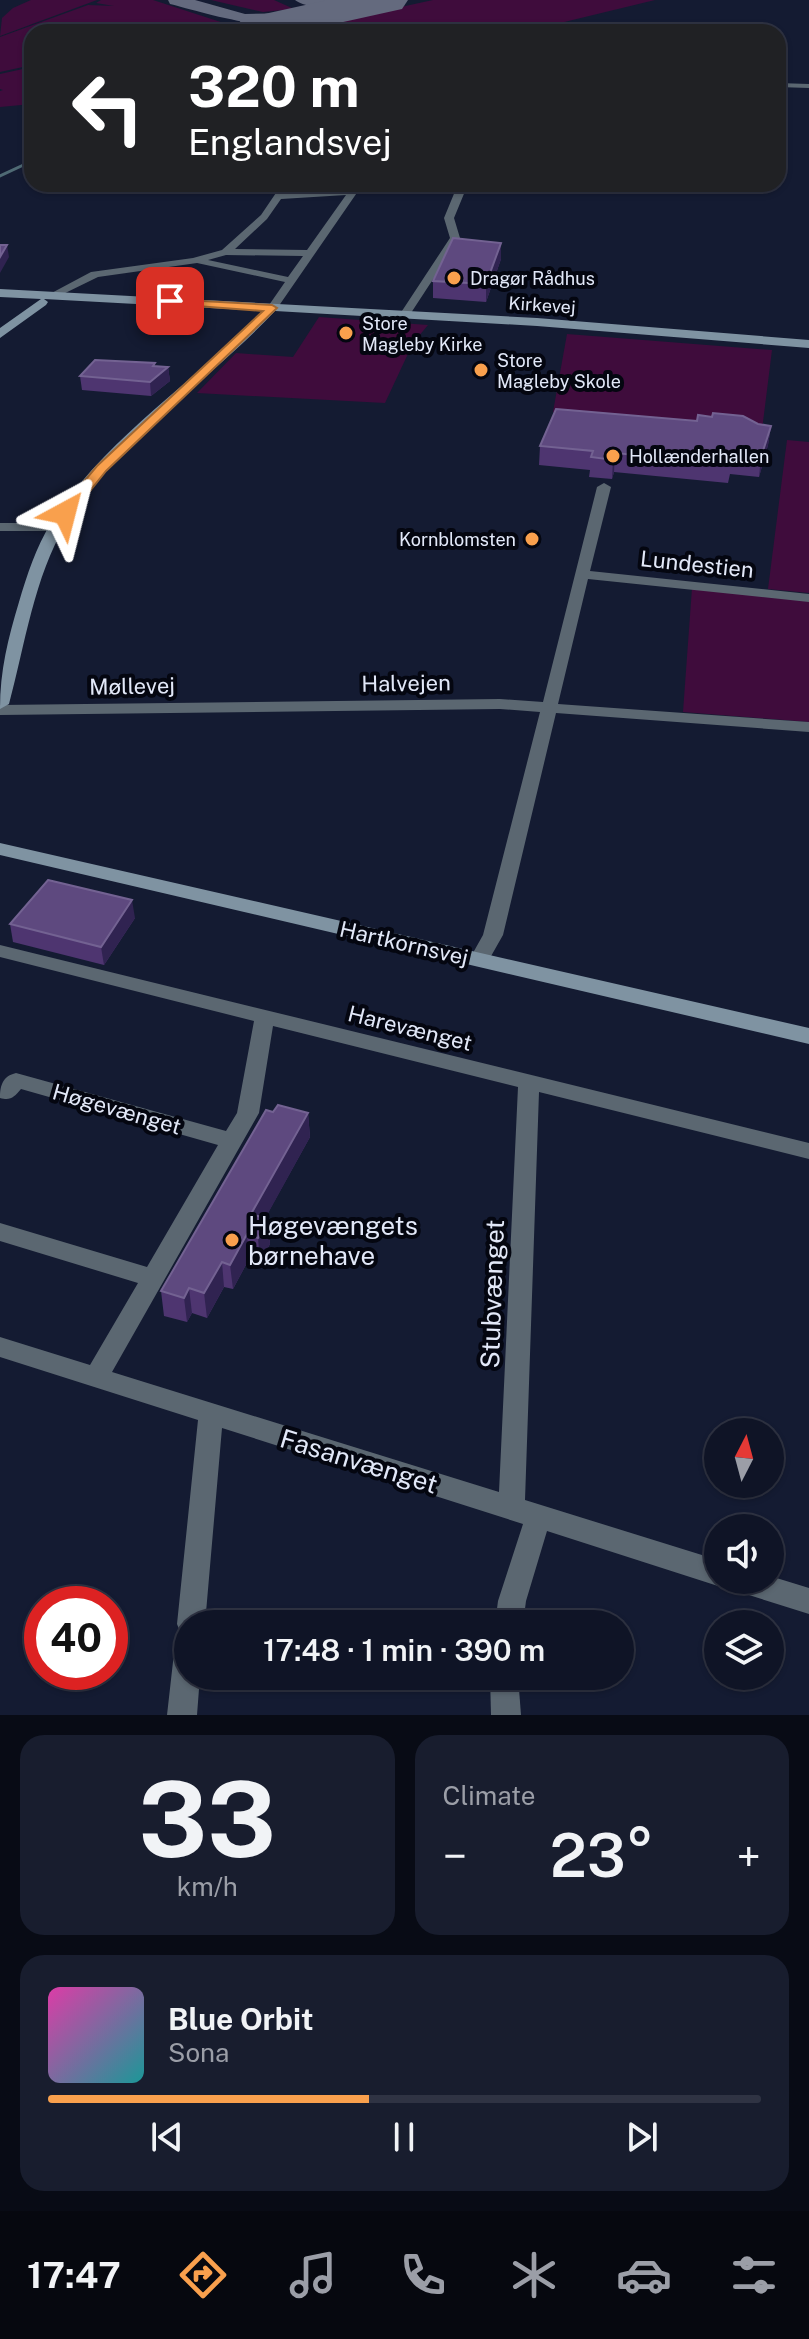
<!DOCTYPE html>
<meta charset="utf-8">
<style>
body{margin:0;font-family:"Public Sans",sans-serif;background:#181d2e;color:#f1f3f6;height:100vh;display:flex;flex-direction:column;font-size:30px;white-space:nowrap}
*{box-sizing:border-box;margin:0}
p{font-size:26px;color:#9b9ea7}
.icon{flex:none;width:44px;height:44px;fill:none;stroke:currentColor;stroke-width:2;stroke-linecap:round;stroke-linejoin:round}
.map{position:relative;height:1715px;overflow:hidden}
.drawer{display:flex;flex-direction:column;gap:20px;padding:20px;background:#080b15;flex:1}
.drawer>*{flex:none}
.hud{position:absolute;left:24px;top:24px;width:762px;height:168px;border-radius:24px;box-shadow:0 2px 6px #0004,0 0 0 2px #2f3343;background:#202124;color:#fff;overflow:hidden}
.needle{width:52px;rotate:6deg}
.fabs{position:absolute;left:704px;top:1418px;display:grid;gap:16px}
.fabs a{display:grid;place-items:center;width:80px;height:80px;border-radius:50%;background:#0f1426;box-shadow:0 2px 6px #0004,0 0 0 2px #2f3343;font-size:40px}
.speed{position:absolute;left:24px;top:1586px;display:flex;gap:16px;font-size:40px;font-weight:700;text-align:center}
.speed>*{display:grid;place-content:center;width:104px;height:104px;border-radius:50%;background:#0f1426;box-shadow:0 2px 6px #0004,0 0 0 2px #2f3343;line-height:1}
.speed .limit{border:12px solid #d22;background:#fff;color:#111}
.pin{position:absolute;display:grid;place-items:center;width:68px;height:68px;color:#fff;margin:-34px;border-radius:16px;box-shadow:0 4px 12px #0006}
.me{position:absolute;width:88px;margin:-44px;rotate:38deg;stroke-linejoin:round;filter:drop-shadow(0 0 6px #0008)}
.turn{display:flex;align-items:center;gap:28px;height:168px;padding:0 32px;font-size:36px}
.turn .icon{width:104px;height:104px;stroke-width:2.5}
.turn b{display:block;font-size:56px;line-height:68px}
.big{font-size:60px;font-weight:600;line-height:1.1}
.drawer .widget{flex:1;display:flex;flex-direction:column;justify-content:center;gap:12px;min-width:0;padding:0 28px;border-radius:24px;background:#181d2e}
.drawer .dial{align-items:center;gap:0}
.dial b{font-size:104px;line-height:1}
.song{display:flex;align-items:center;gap:24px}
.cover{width:96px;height:96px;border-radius:12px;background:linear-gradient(135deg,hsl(320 70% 55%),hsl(180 70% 35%))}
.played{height:8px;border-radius:4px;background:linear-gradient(90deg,#f9a04d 45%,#2f3343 45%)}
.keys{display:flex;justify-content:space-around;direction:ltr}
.heat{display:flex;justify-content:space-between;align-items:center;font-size:44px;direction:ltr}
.drawer .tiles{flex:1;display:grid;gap:20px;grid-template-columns:1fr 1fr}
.widget:last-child{grid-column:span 2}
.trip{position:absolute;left:174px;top:1610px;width:460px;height:80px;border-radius:40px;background:#0f1426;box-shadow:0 2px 6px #0004,0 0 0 2px #2f3343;font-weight:600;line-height:80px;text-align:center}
.dock{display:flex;height:128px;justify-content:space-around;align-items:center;background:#06080f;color:#9b9ea7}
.dock .icon{width:56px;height:56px}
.dock .active{color:#f9a04d}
.dock b{font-size:36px;color:#f1f3f6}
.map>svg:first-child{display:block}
.green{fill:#3f0c3c}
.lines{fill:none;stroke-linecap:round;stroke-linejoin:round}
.stream{stroke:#4f6a74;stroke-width:3}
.taxiway{fill:#646a7e;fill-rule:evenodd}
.runway{fill:#646a7e;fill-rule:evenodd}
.street{fill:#5b6771;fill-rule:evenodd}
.secondary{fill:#7f93a2;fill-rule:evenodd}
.wall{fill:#4e3570}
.shaded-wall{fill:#302351}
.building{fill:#5e497f;stroke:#736292;stroke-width:2}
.route{fill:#f9a04d;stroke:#a26832;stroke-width:2}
.poi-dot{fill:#f9a04d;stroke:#040610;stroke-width:3}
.labels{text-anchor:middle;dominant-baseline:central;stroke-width:8;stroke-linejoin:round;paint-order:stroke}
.far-poi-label{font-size:18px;fill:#e2e8f8;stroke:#040610;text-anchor:start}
.far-street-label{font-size:18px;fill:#e2e8f8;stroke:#040610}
.street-label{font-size:22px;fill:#e2e8f8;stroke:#040610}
.near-poi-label{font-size:26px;fill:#e2e8f8;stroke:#040610;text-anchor:start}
.near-street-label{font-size:26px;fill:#e2e8f8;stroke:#040610}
</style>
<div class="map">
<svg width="809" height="1715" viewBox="0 0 809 1715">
<rect width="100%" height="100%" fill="#141b32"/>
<g class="green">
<path d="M31 0H97L0 36 2 18 13 8Z"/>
<path d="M101 0H153L233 26 203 32H32V65L0 72V37L88 5 114 6 96 3Z"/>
<path d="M211 0H274L294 9 263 12Z"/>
<path d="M433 0H655L523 32H286Z"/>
<path d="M32 67V84L23 86H32V104L0 107V91L3 90 0 89V74Z"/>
<path d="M319 317 428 325 413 343 385 403 197 393 236 353 293 357Z"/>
<path d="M567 334 772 350 762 430 553 412Z"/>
<path d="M787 440 809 442V593L768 589Z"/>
<path d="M692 588 809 601V722L683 712Z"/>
</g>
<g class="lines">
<path class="stream" d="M0 176 32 161"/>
<g class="taxiway">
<path d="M168 0H195L245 14 301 13 310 18C287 39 198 11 170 4Z"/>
<path d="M295 0H384L385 2C373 13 307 11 295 0Z"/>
</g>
<path class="runway" d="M328 0H408L402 9 298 32H238L235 28 242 19Z"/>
<g class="street">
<path d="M778 83 809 84V88L778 87Z"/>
<path d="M282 184H292L285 193 350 189 353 184H363L276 310 267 308 285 282 197 263 98 277 55 298 46 296 91 272 193 258 222 250 261 215ZM346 195 307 250 235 249 267 219 281 199ZM226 255 303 256 288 277 208 260Z"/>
<path d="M458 184H468L454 218 460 238 409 316H401L400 314 450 238 444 218Z"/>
<path d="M604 483 611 487 590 571 809 594V602L588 579 558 704 809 722V732L556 713 503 935 486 965H472L469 960 483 935 540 712 500 709 0 715V705L500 699 543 702 597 487Z"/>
<path d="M0 523H56L63 527 56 531H0Z"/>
<path d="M0 945 809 1143V1159L539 1092 525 1500 718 1560V1580H770V1576L809 1588V1614L730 1589 727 1582 718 1586 547 1531 526 1601 523 1624H495L498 1601 523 1524 222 1428 205 1624H188V1636L181 1634 177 1624 198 1420 0 1357V1337L90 1365 138 1283 0 1241V1223L147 1267 218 1145 21 1089C14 1097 11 1101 0 1098 0 1085 3 1076 16 1073L226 1131 237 1113 254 1021 0 957ZM273 1026 518 1087 499 1492 112 1372 259 1113Z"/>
<path d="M188 1639V1676H200L197 1715H167L174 1653 178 1643Z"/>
<path d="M490 1676H518L521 1715H491Z"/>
</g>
<g class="secondary">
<path d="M0 289 537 318 809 340V348L537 326 275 311C208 383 117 438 66 524 34 577 25 645 9 704L0 709C0 670 8 639 19 602 27 575 36 547 51 523 106 437 194 383 263 311L44 299 48 302 46 305 0 338V328L41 299 0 297Z"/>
<path d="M0 843 809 1028V1044L0 855Z"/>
</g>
</g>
<g class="wall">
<path d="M501 243V259L486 302 433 298V281Z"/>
<path d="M155 366 168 367 170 381 151 396 82 390 80 376Z"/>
<path d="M712 417 771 426 768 445 759 477 730 474 728 483 614 472 612 479 589 477 590 470 539 465 540 446 697 421Z"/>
<path d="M135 918 104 965 13 942 10 924Z"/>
<path d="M273 1112 308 1113 310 1137 265 1218 268 1219 270 1244 260 1262 249 1259 233 1289 224 1287 207 1318 192 1313 187 1322 164 1316 161 1291Z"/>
</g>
<g class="shaded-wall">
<path d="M501 243V259L486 302V284Z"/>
<path d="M7 245 9 257 0 273V257Z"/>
<path d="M155 363 156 377 168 367 170 381 151 396 150 382 153 366Z"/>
<path d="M771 426 768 445 759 477 761 457Z"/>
<path d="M615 453 614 472 612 479 613 460Z"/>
<path d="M132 900 135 918 104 965 101 947Z"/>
<path d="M308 1113 310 1137 255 1237 251 1214Z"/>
<path d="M268 1219 270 1244 260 1262 258 1238Z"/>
<path d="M247 1234 249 1259 233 1289 230 1265Z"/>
<path d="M222 1262 224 1287 207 1318 204 1293Z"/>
<path d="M189 1288 192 1313 187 1322 184 1298Z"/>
</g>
<g class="building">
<path d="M453 238 501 243 486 284 433 281Z"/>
<path d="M0 245H7L0 257Z"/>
<path d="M95 360 155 363 153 366 168 367 150 382 80 376Z"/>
<path d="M556 409 697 421 698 415 712 417 713 413 743 416 758 424 771 426 761 457 732 455 731 464 615 453 613 460 591 457 593 451 540 446Z"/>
<path d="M48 880 132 900 101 947 10 924Z"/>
<path d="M278 1105 308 1113 251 1214 268 1219 258 1238 247 1234 230 1265 222 1262 204 1293 189 1288 184 1298 161 1291 266 1110 273 1112Z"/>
</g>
<path class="route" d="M166 299 272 305 277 308 106 471 70 516H60V510L97 466 263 311 170 304 166 303Z"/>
<g class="poi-dot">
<circle cx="454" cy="278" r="8"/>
<circle cx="346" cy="333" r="8"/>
<circle cx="481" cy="370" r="8"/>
<circle cx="613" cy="456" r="8"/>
<circle cx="532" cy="539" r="8"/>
<circle cx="232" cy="1240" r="8"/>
</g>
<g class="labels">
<g class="far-poi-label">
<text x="470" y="278">Dragør Rådhus</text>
<text x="362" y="323">Store<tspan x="362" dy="21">Magleby Kirke</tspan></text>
<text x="497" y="360">Store<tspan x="497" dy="21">Magleby Skole</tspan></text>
<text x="629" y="456">Hollænderhallen</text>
<text x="516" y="539" text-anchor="end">Kornblomsten</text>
</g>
<g class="far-street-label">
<text transform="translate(542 305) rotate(4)">Kirkevej</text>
</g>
<g class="street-label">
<text transform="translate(697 564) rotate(6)">Lundestien</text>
<text transform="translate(406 683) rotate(-1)">Halvejen</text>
<text transform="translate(132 686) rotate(-1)">Møllevej</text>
<text transform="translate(404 943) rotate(13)">Hartkornsvej</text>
<text transform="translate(410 1028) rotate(14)">Harevænget</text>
<text transform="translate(117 1109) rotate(16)">Høgevænget</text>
</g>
<g class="near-poi-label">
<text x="248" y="1225">Høgevængets<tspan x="248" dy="30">børnehave</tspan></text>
</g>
<g class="near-street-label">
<text transform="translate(492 1294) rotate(-88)">Stubvænget</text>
<text transform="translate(359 1461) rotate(17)">Fasanvænget</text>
</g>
</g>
</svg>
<div class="fabs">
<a><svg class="needle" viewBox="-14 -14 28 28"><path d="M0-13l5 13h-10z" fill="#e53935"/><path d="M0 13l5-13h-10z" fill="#9b9ea7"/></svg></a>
<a><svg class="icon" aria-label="sound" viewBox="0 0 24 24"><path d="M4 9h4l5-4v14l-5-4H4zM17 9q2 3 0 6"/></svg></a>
<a><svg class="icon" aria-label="layers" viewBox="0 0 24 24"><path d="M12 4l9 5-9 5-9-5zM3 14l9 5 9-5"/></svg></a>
</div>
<div class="speed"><div class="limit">40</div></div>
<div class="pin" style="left:170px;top:301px;background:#d93025"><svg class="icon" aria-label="arrive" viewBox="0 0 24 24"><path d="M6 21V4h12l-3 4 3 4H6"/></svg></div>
<svg class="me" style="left:65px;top:513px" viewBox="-20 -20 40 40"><path d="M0-17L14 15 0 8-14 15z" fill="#f9a04d" stroke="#fff" stroke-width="4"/></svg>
<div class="trip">17:48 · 1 min · 390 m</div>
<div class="hud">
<div class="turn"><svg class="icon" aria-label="left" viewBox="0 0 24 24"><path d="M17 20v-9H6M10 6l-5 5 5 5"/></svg><div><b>320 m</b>Englandsvej</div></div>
</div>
</div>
<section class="drawer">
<div class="tiles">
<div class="widget dial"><b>33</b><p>km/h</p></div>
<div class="widget"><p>Climate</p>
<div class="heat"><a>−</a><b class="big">23°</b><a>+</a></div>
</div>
<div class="widget">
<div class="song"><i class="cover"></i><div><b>Blue Orbit</b><p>Sona</p></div></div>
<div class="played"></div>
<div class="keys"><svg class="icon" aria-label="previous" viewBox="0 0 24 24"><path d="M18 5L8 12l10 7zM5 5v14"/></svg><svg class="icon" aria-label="pause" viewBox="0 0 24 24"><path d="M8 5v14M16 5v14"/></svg><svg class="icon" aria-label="next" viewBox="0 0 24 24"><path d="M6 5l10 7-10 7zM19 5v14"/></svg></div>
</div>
</div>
</section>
<nav class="dock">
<b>17:47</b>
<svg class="icon active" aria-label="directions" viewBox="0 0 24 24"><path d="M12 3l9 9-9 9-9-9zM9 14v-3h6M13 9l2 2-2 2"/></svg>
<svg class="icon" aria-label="music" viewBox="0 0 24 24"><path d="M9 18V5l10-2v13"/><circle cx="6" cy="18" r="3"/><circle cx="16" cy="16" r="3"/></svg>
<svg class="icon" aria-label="phone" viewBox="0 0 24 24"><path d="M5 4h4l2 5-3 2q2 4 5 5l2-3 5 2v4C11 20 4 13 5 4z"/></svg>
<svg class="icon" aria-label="climate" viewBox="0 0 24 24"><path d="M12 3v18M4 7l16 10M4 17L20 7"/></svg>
<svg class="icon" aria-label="car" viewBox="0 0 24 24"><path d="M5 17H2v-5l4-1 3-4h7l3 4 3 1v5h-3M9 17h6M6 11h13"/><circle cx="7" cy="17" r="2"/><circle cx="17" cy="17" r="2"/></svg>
<svg class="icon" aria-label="filters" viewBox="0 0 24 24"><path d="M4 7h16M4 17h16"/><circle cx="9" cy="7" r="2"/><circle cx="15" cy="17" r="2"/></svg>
</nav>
